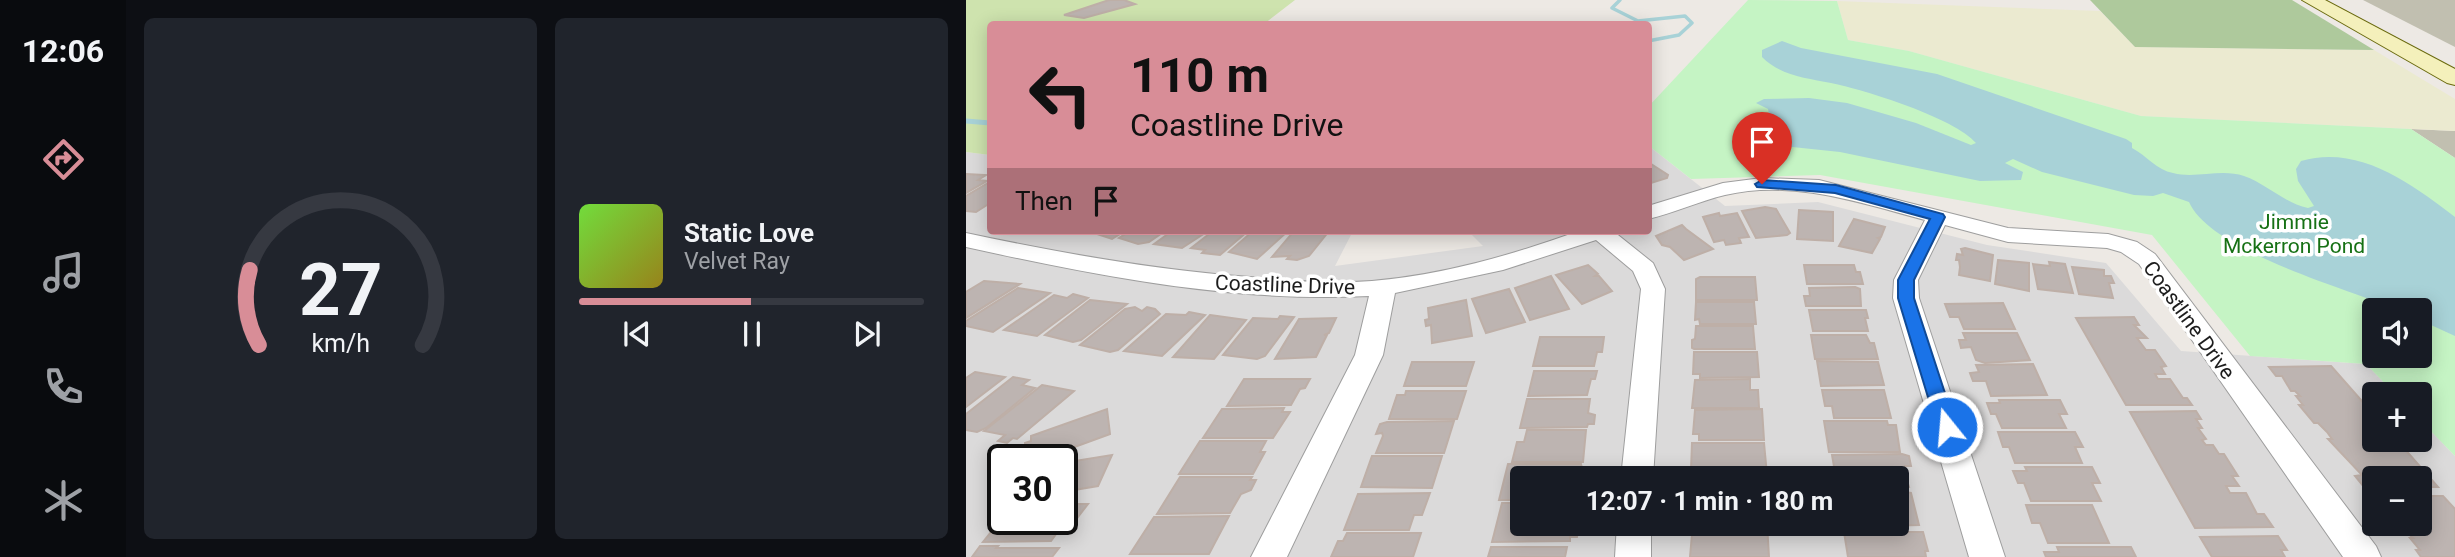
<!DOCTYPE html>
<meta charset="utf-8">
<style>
body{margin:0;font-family:Roboto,sans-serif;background:#20242c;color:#f1f3f6;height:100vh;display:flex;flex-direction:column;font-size:26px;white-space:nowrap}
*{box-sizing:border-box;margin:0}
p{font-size:23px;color:#9ea1a6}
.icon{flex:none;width:38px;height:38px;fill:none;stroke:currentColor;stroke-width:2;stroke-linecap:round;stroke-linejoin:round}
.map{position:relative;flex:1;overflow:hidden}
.drawer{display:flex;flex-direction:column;gap:18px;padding:18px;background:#0d0f14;width:840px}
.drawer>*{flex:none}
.top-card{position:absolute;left:21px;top:21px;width:665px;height:214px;border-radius:7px;box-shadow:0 4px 18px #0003;background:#d88d97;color:#111;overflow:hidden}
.tools{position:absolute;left:1396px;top:298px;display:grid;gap:14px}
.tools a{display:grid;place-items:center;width:70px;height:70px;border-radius:7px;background:#171b24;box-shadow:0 4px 18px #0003;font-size:35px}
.speed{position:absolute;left:21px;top:444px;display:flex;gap:14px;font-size:35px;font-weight:700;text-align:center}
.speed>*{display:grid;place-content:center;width:91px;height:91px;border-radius:50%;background:#171b24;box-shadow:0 4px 18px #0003;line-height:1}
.speed .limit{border:4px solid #111;border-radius:10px;background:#fff;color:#111}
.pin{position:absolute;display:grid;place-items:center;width:60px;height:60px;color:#fff;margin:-72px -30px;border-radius:50% 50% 50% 0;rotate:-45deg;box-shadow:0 0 7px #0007}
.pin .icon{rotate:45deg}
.me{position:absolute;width:77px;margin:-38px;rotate:343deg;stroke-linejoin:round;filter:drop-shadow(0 0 5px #0008)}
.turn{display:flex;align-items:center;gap:24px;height:147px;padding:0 28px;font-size:32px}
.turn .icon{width:91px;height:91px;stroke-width:2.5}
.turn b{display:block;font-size:49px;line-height:60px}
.then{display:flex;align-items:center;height:66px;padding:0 28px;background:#0003;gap:14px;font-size:26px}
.drawer .tile{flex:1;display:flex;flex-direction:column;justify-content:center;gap:10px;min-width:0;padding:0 24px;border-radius:10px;background:#20242c}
.drawer .dial{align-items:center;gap:0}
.dial svg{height:182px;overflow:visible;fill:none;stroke:#363941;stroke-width:7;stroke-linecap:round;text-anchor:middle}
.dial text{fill:#f1f3f6;stroke:none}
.song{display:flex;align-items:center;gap:21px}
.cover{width:84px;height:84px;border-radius:10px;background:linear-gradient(135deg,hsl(100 70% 55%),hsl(50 70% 35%))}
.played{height:7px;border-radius:4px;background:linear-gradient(90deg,#d88d97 50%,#363941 50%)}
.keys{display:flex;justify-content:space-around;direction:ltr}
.drawer .tiles{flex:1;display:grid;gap:18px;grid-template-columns:repeat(2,1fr)}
.trip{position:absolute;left:544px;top:466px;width:399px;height:70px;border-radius:7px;background:#171b24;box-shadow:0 4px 18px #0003;font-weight:700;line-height:70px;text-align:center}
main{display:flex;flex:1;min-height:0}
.dock{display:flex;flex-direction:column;width:126px;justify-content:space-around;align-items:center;background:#090b0e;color:#9ea1a6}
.dock .icon{width:49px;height:49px}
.dock .selected{color:#d88d97}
.dock b{font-size:32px;color:#f1f3f6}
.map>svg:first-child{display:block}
.residential{fill:#dbdada;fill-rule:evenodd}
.construction{fill:#c1bfb0}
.farmland{fill:#ebead0}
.grass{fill:#cee3ae}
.forest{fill:#aec99c}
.park{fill:#c5f4c4;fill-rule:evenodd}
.water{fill:#a8d2d7}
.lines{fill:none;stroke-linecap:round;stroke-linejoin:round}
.stream-far1{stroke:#a8d2d7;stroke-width:3.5}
.stream{stroke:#a8d2d7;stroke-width:5}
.building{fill:#bdb4b1;stroke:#beafa7;stroke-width:2}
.minor-casing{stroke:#9e9e9e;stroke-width:2}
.secondary-casing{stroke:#6a6a0e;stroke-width:2}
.minor{fill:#fff;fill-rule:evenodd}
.secondary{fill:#f4f0bb;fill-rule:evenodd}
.route{fill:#1a73e8;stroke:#114b97;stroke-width:2}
.labels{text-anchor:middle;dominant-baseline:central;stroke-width:7;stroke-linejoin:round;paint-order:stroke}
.park-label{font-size:21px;fill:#177115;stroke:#fff}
.street-label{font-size:21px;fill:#1d1d1d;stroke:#fff}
</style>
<main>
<nav class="dock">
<b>12:06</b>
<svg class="icon selected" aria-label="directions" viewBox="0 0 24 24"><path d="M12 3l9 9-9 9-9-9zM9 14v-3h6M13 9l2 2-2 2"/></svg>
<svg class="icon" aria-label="music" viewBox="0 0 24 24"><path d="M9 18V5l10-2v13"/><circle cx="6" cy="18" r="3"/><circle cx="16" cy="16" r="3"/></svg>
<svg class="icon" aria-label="phone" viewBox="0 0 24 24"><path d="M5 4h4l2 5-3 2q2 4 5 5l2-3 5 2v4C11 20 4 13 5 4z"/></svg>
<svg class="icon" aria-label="climate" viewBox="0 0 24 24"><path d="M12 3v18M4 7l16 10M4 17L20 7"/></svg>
</nav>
<section class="drawer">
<div class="tiles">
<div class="tile dial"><svg viewBox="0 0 100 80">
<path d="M14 69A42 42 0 1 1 86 69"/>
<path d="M14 69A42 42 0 0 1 10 36" stroke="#d88d97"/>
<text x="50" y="56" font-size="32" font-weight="700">27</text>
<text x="50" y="72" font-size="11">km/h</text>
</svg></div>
<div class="tile">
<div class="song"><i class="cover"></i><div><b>Static Love</b><p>Velvet Ray</p></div></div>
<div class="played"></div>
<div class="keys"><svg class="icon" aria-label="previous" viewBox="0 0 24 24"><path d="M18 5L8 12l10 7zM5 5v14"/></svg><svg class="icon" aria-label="pause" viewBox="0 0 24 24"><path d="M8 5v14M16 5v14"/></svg><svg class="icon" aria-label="next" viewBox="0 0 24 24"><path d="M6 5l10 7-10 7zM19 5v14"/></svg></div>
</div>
</div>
</section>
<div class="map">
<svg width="1489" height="557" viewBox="0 0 1489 557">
<rect width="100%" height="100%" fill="#ede9e4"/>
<path class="residential" d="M683 146 759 206 852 202 1021 245 1140 263 1215 351 1400 364 1429 394H1409V439H1454V420L1489 456V557H0V152L24 155V231H387L369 266 517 246 502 231H682ZM37 460H96V520H37ZM556 478H931V523H556ZM1409 478H1454V523H1409Z"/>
<g class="construction">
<path d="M1397 0H1489V47Z"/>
<path d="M1445 129 1489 131V158Z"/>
</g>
<path class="farmland" d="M871 1 1134 11 1169 47 1408 50 1489 99V131L1175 116 943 51 882 40Z"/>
<path class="grass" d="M0 0H329L298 24H24V155L0 152Z"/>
<path class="forest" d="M1124 0H1326L1408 50 1169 47Z"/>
<path class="park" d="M782 0 871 1 882 40 943 51 1175 116 1445 129 1489 158V456L1454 420V394H1429L1400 364 1284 356 1186 235 854 175 725 179 683 146 682 107ZM1409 310H1454V355H1409Z"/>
<path class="water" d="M816 41 835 48 971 74 1160 139 1166 143V148C1181 156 1191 170 1207 173 1230 179 1255 168 1278 176 1301 184 1318 203 1342 208L1348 206 1332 181 1330 169 1335 161C1393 144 1446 184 1489 217V336L1454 320V310H1431C1381 288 1245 252 1223 202L1197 193 1187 196 1168 195 1076 172 1047 159 1039 163 1057 172 1055 180 1014 181 874 152 789 143 779 134 803 114 802 109 790 103 798 99 843 98 881 103 950 123 1005 145 1010 143C989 118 899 90 865 83 840 78 815 76 796 57V50Z"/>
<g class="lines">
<path class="stream-far1" d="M654 0 646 8 672 21 719 16 726 23 713 35 682 41"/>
<path class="stream" d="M0 121 24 123"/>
</g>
<g class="building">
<path d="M143 0H158L169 4 118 18 98 15Z"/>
<path d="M682 162 702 175 701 178 682 184Z"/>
<path d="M0 174 20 175 12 180 21 181 0 193Z"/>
<path d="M22 183H24V203L10 212 0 211V196Z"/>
<path d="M799 207 810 209 824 233 821 235 790 238 776 211Z"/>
<path d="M833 210 867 212V241L831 239Z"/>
<path d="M753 213 754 216 771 213 783 237 773 238 775 243 760 245 758 240 748 242 737 217Z"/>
<path d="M888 219 919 227 915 237 912 238 914 239 906 253 873 246Z"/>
<path d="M716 225 720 229 747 249 718 260 704 247 696 245 690 236Z"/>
<path d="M122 231H159L146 239Z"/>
<path d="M164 231H199L183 242 172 244 153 238Z"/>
<path d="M206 231H242L216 248 188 244Z"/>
<path d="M247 231H282L254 255 236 253 239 250 225 248Z"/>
<path d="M287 231H322L291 259 263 252Z"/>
<path d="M328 231H363L343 256 331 260 321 259 324 256 306 257Z"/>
<path d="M999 248 1027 255 1024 281 993 275 994 267 993 260H990L991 254 997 255 995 249Z"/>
<path d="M1032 260 1063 263V291L1029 284Z"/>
<path d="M1083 262 1099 264 1107 293 1072 289 1067 264 1084 266Z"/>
<path d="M622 265 632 274 629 276H633L646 291 616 304 590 275Z"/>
<path d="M838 265H888L890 272H894L897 284H841Z"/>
<path d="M1106 267 1138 270V276H1145L1148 283H1143L1147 298 1113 294Z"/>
<path d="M585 276 603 309 564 320 549 288Z"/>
<path d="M734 277H789L791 300H730V279Z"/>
<path d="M18 281 54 284 0 318V292Z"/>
<path d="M889 287 894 289 895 306H840L838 296H844L843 288Z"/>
<path d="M52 288 84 293 27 332 0 326V321Z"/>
<path d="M543 289 559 322 520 333 506 299Z"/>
<path d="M107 294 122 298 71 336 38 330 88 295 101 298Z"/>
<path d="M124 300 161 304 115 340 107 342 79 335Z"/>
<path d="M500 300 506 336 466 343 465 325 460 326 459 320 463 319 462 308Z"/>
<path d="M730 302H788L790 324H734L733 319 729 320Z"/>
<path d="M1037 303 1049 329H998L993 317H984L979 304Z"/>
<path d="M169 307 176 311 181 307 189 309 194 314 152 350 144 352 114 345 159 309Z"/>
<path d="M843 310H900L902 318H899L902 331H847Z"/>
<path d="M223 312 239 315 196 356 158 351 200 314 220 315Z"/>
<path d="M244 315 280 320 248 359 207 357Z"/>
<path d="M314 316 328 317 299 356 291 359 257 355 287 318 312 319Z"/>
<path d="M1168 317 1173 325H1168L1181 338H1171L1180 350H1189L1200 366 1195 367 1199 374H1189L1192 379H1204L1217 398H1221L1226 405H1160L1110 318Z"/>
<path d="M370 318 363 333 358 335H361L350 357 309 359 333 319Z"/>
<path d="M730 326H787L789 349H728L726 348V340L729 339Z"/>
<path d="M997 333H1051L1064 360 1019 363 1010 360 1005 347 995 348 993 340H1000Z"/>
<path d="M845 335H900L904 343H908L912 359H849Z"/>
<path d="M574 337H638L636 352H631L628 366H567Z"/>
<path d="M728 352H791L793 377 734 378V374H727Z"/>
<path d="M851 361 912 362 918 385 855 386Z"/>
<path d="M446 362H508L500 386H438Z"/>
<path d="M1067 364 1081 395 1025 396 1020 381H1007L1004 373 1013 372 1010 365Z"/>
<path d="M1365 366 1409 416V439H1430L1472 487H1454V478H1409V487H1398L1389 476 1396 475 1362 439H1366L1361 432 1352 423H1348L1333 405H1337L1330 396H1334L1329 391H1325L1316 376H1310L1303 367Z"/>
<path d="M568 371H631L629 379H625L621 395 562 396Z"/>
<path d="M9 372 39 377 0 407V378Z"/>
<path d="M47 377 63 380 56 385 69 388 20 428 11 432 0 430V414Z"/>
<path d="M278 379H344L339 388 334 389 325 405 261 406Z"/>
<path d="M784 379V390H792L793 408H726L729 380Z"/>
<path d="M76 385 108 391 51 439 47 438 41 443 32 441 39 435 18 431Z"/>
<path d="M856 390H918L925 418H868L866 406H859Z"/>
<path d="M440 391H500L491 419H423L431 395H439Z"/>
<path d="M561 399H624L622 413 629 415 628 424H622L621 427 554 428Z"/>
<path d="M1033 400H1094L1101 414H1093L1100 428H1036L1030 414H1025L1021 403H1034Z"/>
<path d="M318 408 316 412H324L307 438H237L256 409Z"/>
<path d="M141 409 144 434 73 460H59V443L65 441V436Z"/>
<path d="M796 409 798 440H733V434H727L729 410Z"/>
<path d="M1230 411 1235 419H1230L1236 428H1232L1240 439 1236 440 1240 445H1247L1253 454H1258L1272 476H1266L1273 486H1260L1264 493H1280L1291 514H1298L1307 527 1229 528 1164 412Z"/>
<path d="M488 421 478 453H410L417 436 416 433 410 434 414 424 421 422Z"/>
<path d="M858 421H921L922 425H930L934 452H863Z"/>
<path d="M561 430H620L617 462H546L551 442H558Z"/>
<path d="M1032 432H1109L1117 447H1109L1116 463H1049L1043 447H1037Z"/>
<path d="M234 441H300L294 452H299L287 474H213Z"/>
<path d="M726 443H798L801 475H733V470H725Z"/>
<path d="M936 454 943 456 945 466H939L938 471 943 487 931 489V478H870L866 455Z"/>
<path d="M146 455 132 486 96 492V463Z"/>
<path d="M406 456H476L466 488 395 487Z"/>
<path d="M542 464H615L616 468 614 478H556V500H533Z"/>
<path d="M1059 467H1126L1134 483H1126L1135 501H1065L1058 483H1052L1047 471H1061Z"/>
<path d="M214 477H286L284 480H290L285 490 275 494 264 513 191 514Z"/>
<path d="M931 491 945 493 953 525 878 527 877 523H931Z"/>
<path d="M464 493 456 515H448L443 530H378L392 494Z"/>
<path d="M1454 496H1477L1489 509V557H1455L1450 550H1454L1444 538H1447L1430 523H1454Z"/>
<path d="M536 503H556V523L613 525 611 537H604V541L526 542Z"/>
<path d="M96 504H122L105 526H96L85 541 17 542 37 517V520H96Z"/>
<path d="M1060 505H1126L1143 543H1082L1074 523H1066Z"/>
<path d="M263 516 243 554H164L188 517Z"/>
<path d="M727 523H801L803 557H724Z"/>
<path d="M878 532H957L962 551H959L960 557H882Z"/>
<path d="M381 533H455L447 557H365L372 541H377Z"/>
<path d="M1312 536 1321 550H1315L1319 557H1246L1234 537Z"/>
<path d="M14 546H32L30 548H93L86 557H6Z"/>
<path d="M525 547H601L599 557H522Z"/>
<path d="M1091 547H1165L1170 557H1080L1078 552H1093Z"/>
</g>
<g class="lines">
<defs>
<g id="minor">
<path d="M796 178 853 180 1042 228 1142 234 1171 242 1189 254 1410 546 1415 557H1377L1173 264 1155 252 1141 248 1042 242 979 225 952 280 953 298 1039 557H1003L927 298 928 280 959 220C894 203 827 179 759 195 733 201 709 213 682 219V206L757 183Z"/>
<path d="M613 231H647L687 263 699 289 687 478H655L675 289 667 271 630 240 537 270 429 293 417 355 321 557H285L389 355 403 296C269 303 131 276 0 247V233C94 253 188 270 284 277 324 281 366 284 406 281 477 275 546 255 613 231Z"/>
<path d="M651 523H685V557H649Z"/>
</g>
<path id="secondary" d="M1336 0H1359L1489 69V85L1481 83Z"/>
</defs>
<use href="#minor" class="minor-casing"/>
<use href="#secondary" class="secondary-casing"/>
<use href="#minor" class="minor"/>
<use href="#secondary" class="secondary"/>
</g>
<path class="route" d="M796 180 870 185 977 214 979 217 948 280V298L990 427 988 433 981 435 974 433 971 427 932 298V280L964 219 869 193 791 187 789 184Z"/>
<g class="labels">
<g class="park-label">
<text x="1328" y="222">Jimmie<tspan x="1328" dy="24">Mckerron Pond</tspan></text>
</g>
<g class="street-label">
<text transform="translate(319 285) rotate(2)">Coastline Drive</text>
<text transform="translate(1223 320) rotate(54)">Coastline Drive</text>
</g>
</g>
</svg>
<div class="tools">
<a><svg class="icon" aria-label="sound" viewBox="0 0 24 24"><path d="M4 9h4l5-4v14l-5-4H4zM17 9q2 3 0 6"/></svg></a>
<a>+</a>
<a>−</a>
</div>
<div class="speed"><div class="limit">30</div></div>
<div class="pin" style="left:796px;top:184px;background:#d93025"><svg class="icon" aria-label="arrive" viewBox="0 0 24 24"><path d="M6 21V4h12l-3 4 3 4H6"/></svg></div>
<svg class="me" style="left:981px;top:427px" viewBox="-20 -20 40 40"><circle r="17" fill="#1a73e8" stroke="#fff" stroke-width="3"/><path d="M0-11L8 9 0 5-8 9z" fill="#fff"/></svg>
<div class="trip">12:07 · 1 min · 180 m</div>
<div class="top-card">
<div class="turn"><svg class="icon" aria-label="left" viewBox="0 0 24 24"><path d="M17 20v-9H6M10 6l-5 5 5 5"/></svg><div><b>110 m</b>Coastline Drive</div></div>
<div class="then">Then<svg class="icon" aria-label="arrive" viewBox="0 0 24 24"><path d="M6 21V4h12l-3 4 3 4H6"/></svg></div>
</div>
</div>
</main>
